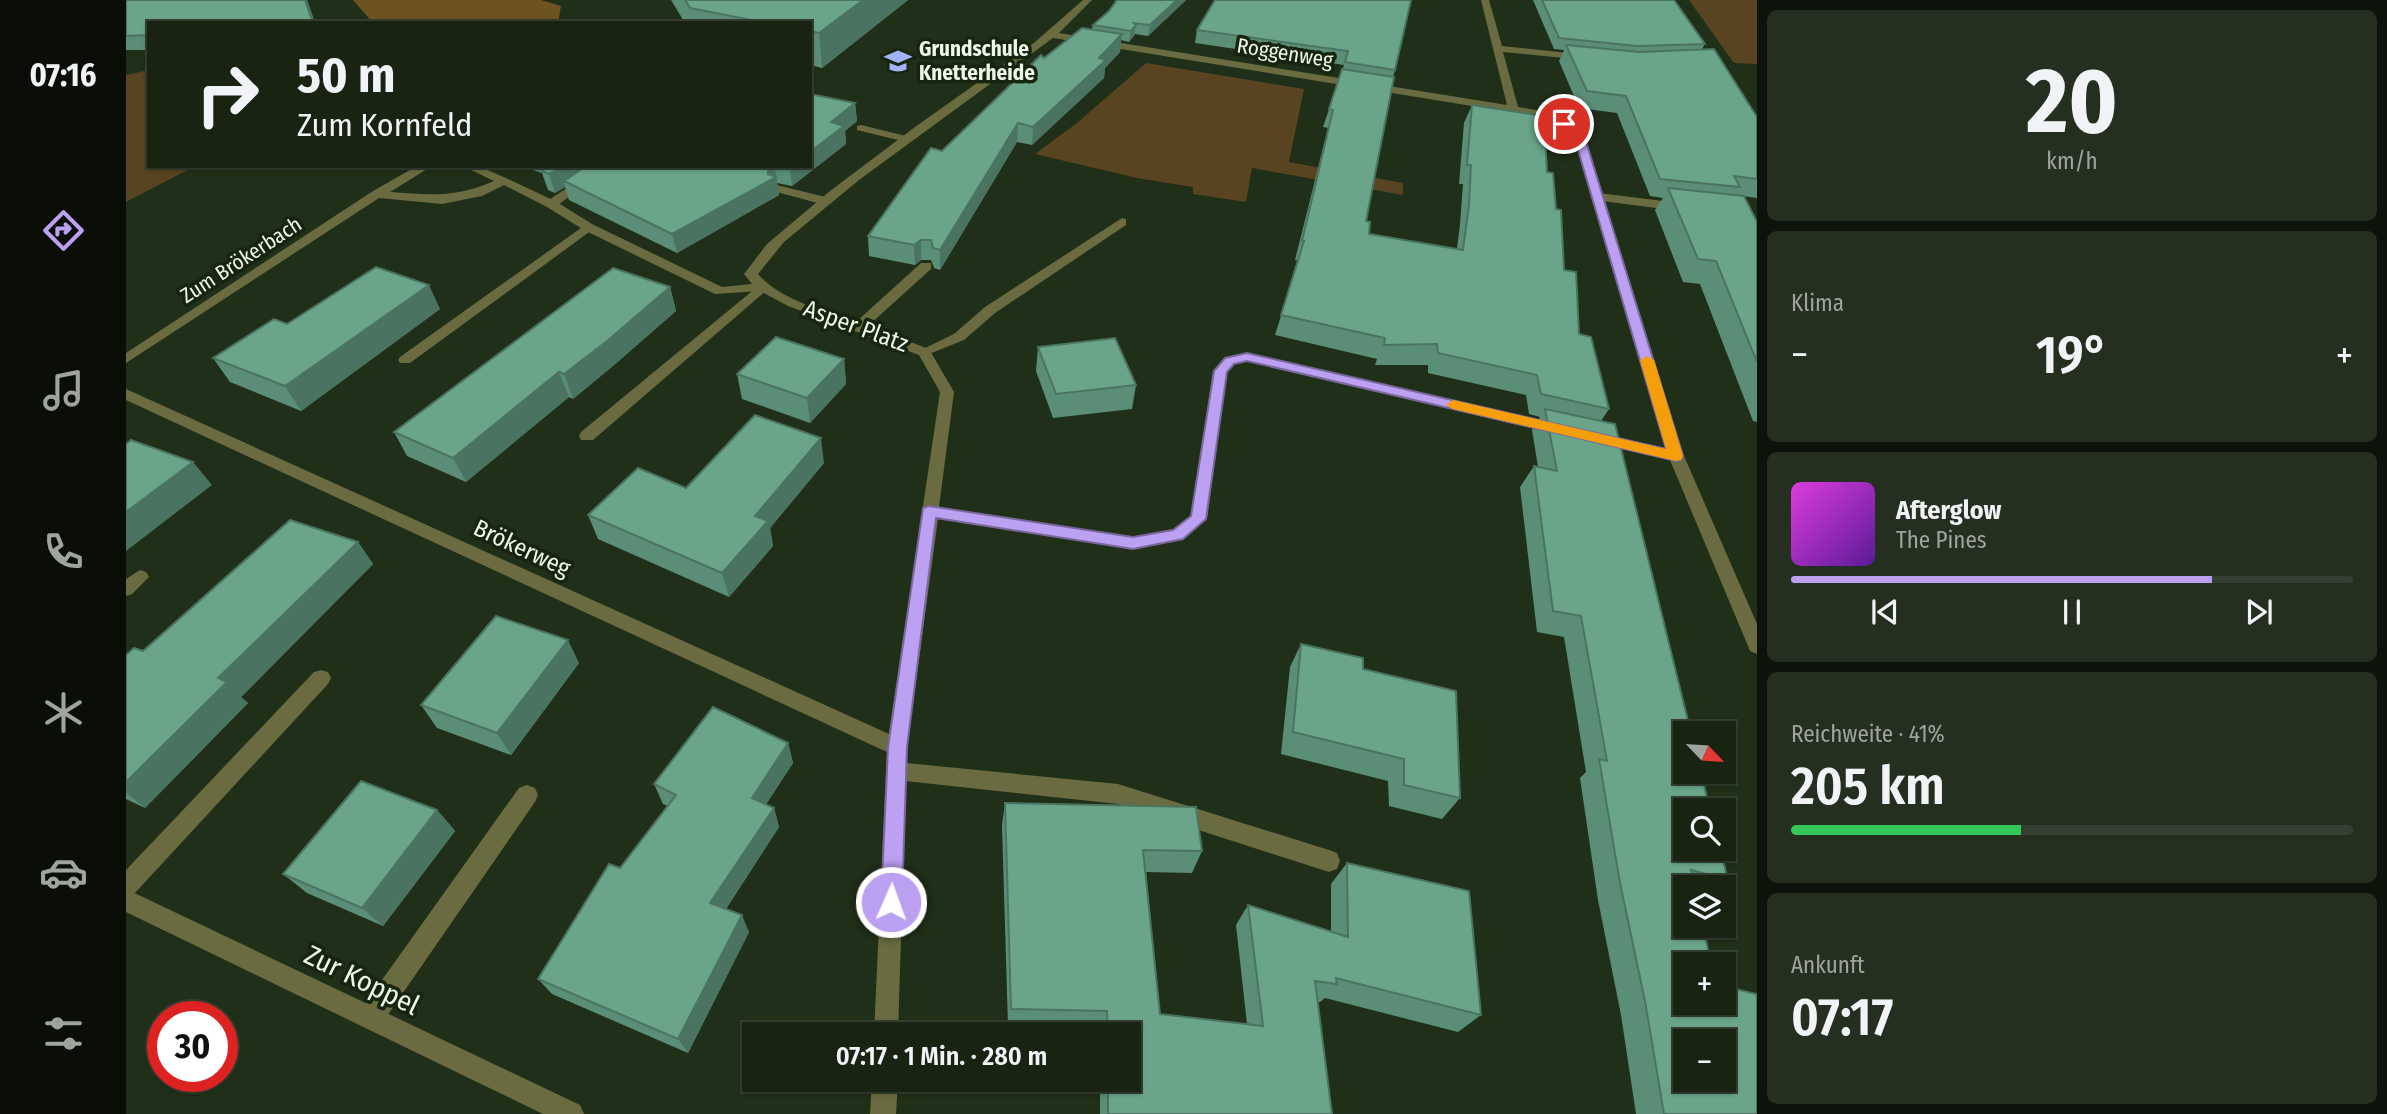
<!DOCTYPE html>
<html lang="de">
<meta charset="utf-8">
<style>
body{margin:0;font-family:"Fira Sans Condensed",sans-serif;background:#252f20;color:#f1f3f6;height:100vh;display:flex;flex-direction:column;font-size:26px;white-space:nowrap}
*{box-sizing:border-box;margin:0}
p{font-size:23px;color:#9fa49f}
.icon{flex:none;width:38px;height:38px;fill:none;stroke:currentColor;stroke-width:2;stroke-linecap:round;stroke-linejoin:round}
.map{position:relative;flex:1;overflow:hidden}
.sheet{display:flex;flex-direction:column;gap:10px;padding:10px;background:#0d130a;width:630px}
.sheet>*{flex:none}
.hud{position:absolute;left:21px;top:21px;width:665px;height:147px;border-radius:0px;box-shadow:0 2px 5px #0004,0 0 0 2px #364032;background:#182312;color:#f1f3f6;overflow:hidden}
.needle{width:46px;rotate:115deg}
.fabs{position:absolute;left:1547px;top:721px;display:grid;gap:14px}
.fabs a{display:grid;place-items:center;width:63px;height:63px;border-radius:0px;background:#182312;box-shadow:0 2px 5px #0004,0 0 0 2px #364032;font-size:35px}
.speed{position:absolute;left:21px;top:1001px;display:flex;gap:14px;font-size:35px;font-weight:700;text-align:center}
.speed>*{display:grid;place-content:center;width:91px;height:91px;border-radius:50%;background:#182312;box-shadow:0 2px 5px #0004,0 0 0 2px #364032;line-height:1}
.speed .limit{border:10px solid #d22;background:#fff;color:#111}
.pin{position:absolute;display:grid;place-items:center;width:60px;height:60px;color:#fff;margin:-30px;border:4px solid #fff;border-radius:50%;box-shadow:0 2px 7px #0007}
.me{position:absolute;width:77px;margin:-38px;rotate:2deg;stroke-linejoin:round;filter:drop-shadow(0 0 5px #0008)}
.turn{display:flex;align-items:center;gap:24px;height:147px;padding:0 35px;font-size:32px}
.turn .icon{width:91px;height:91px;stroke-width:2.5}
.turn b{display:block;font-size:49px;line-height:60px}
.big{font-size:52px;font-weight:600;line-height:1.1}
.sheet .card{flex:1;display:flex;flex-direction:column;justify-content:center;gap:10px;min-width:0;padding:0 24px;border-radius:10px;background:#252f20}
.sheet .dial{align-items:center;gap:0}
.dial b{font-size:91px;line-height:1}
.song{display:flex;align-items:center;gap:21px}
.cover{width:84px;height:84px;border-radius:10px;background:linear-gradient(135deg,hsl(300 70% 55%),hsl(270 70% 35%))}
.played{height:7px;border-radius:4px;background:linear-gradient(90deg,#bca0f2 75%,#364032 75%)}
.keys{display:flex;justify-content:space-around;direction:ltr}
.heat{display:flex;justify-content:space-between;align-items:center;font-size:38px;direction:ltr}
.charge{height:10px;border-radius:5px;background:linear-gradient(90deg,#34c759 41%,#364032 0)}
.trip{position:absolute;left:616px;top:1022px;width:399px;height:70px;border-radius:0px;background:#182312;box-shadow:0 2px 5px #0004,0 0 0 2px #364032;font-weight:600;line-height:70px;text-align:center}
main{display:flex;flex:1;min-height:0}
.tabs{display:flex;flex-direction:column;width:126px;justify-content:space-around;align-items:center;background:#0a0e07;color:#9fa49f}
.tabs .icon{width:49px;height:49px}
.tabs .active{color:#bca0f2}
.tabs b{font-size:32px;color:#f1f3f6}
.map>svg:first-child{display:block}
.green{fill:#584421}
.forest{fill:#6e5322}
.lines{fill:none;stroke-linecap:round;stroke-linejoin:round}
.lane{fill:#6b6b41;fill-rule:evenodd}
.street{fill:#6b6b41;fill-rule:evenodd}
.wall{fill:#5b8e77}
.shaded-wall{fill:#4a7461}
.building{fill:#6aa58a;stroke:#4a7461;stroke-width:2;fill-rule:evenodd}
.route{fill:#bca0f2;stroke:#7a689d;stroke-width:2}
.slow{fill:#f59e0b}
.labels{text-anchor:middle;dominant-baseline:central;stroke-width:7;stroke-linejoin:round;paint-order:stroke}
.far-poi-label{font-size:21px;font-weight:bold;fill:#edf8e9;stroke:#17250f;text-anchor:start}
.far-street-label{font-size:21px;fill:#edf8e9;stroke:#17250f}
.street-label{font-size:24px;fill:#edf8e9;stroke:#17250f}
.near-street-label{font-size:28px;fill:#edf8e9;stroke:#17250f}
</style>
<main>
<nav class="tabs">
<b>07:16</b>
<svg class="icon active" aria-label="directions" viewBox="0 0 24 24"><path d="M12 3l9 9-9 9-9-9zM9 14v-3h6M13 9l2 2-2 2"/></svg>
<svg class="icon" aria-label="music" viewBox="0 0 24 24"><path d="M9 18V5l10-2v13"/><circle cx="6" cy="18" r="3"/><circle cx="16" cy="16" r="3"/></svg>
<svg class="icon" aria-label="phone" viewBox="0 0 24 24"><path d="M5 4h4l2 5-3 2q2 4 5 5l2-3 5 2v4C11 20 4 13 5 4z"/></svg>
<svg class="icon" aria-label="climate" viewBox="0 0 24 24"><path d="M12 3v18M4 7l16 10M4 17L20 7"/></svg>
<svg class="icon" aria-label="car" viewBox="0 0 24 24"><path d="M5 17H2v-5l4-1 3-4h7l3 4 3 1v5h-3M9 17h6M6 11h13"/><circle cx="7" cy="17" r="2"/><circle cx="17" cy="17" r="2"/></svg>
<svg class="icon" aria-label="filters" viewBox="0 0 24 24"><path d="M4 7h16M4 17h16"/><circle cx="9" cy="7" r="2"/><circle cx="15" cy="17" r="2"/></svg>
</nav>
<div class="map">
<svg width="1631" height="1114" viewBox="0 0 1631 1114">
<rect width="100%" height="100%" fill="#202f18"/>
<g class="green">
<path d="M1563 0H1631V64L1608 63Z"/>
<path d="M1020 63 1178 89 1163 162 1277 183V195L1126 168 1120 202 1067 194V187L1011 178 909 154 951 123Z"/>
<path d="M23 70V166H69L0 202V75Z"/>
</g>
<path class="forest" d="M227 0H415L435 6 432 23H247Z"/>
<g class="lines">
<g class="lane">
<path d="M735 125 784 137 785 139 780 142 731 130V126Z"/>
<path d="M455 179 465 181 429 207H421V201Z"/>
<path d="M651 185 703 198 705 201 699 205 647 191V187Z"/>
<path d="M1472 193 1554 203 1560 207 1554 211 1468 200 1466 197Z"/>
<path d="M996 218 1000 219V225L869 313 838 340 798 356 791 352 828 334 859 307Z"/>
<path d="M462 223 468 227 466 230 284 363H274L272 360 274 357Z"/>
<path d="M636 283 641 284V290L467 440H455L453 436 455 432Z"/>
<path d="M14 570 20 572 23 577 6 594 0 596V579Z"/>
<path d="M195 670 202 672 205 678 202 684 8 894 0 897V870L188 672Z"/>
<path d="M770 762 992 784 1203 850 1211 853 1214 861 1211 869 1203 872 992 804 770 780 763 778 760 771 763 764Z"/>
<path d="M401 785 409 788 412 795 409 802 254 1026 245 1029 236 1026 233 1017 236 1008 393 788Z"/>
</g>
<g class="street">
<path d="M957 0H966L933 33 1381 105 1355 0H1363L1376 46 1461 55 1463 57 1458 60 1377 52 1392 107 1427 113 1457 132 1558 456 1631 624V654L1624 651 1622 646 1544 460 1471 443 1463 438 1471 433 1540 448 1447 134 1420 118 927 38 733 180 658 242 632 274C655 301 698 310 730 322L795 263H805V269L742 326 803 349 828 392 813 507 1007 537 1047 529 1065 516 1087 371 1099 358 1120 353 1430 424 1438 429 1430 434 1120 361 1109 364 1101 372 1081 519 1058 539 1007 549 812 519 781 747 772 1034H748L761 752 0 400V389L763 734 814 392 793 355 662 306 634 291 589 294 458 230 421 207 378 185 356 196 316 204 253 198 0 363V353L247 191 291 166H306L264 192C304 195 330 198 368 181L337 166H353L382 179 429 201 466 224 596 287 626 284 618 274 641 244 704 191 789 127 909 42Z"/>
<path d="M0 889 454 1105 458 1114H417L0 912Z"/>
<path d="M746 1080H772L770 1114H744Z"/>
</g>
</g>
<g class="wall">
<path d="M0 0H181L189 23H23V50H0Z"/>
<path d="M545 0H782L696 68 684 65V23H559Z"/>
<path d="M991 0H1060L1022 36 1009 34 1003 42 995 40 994 52 979 68 978 78 906 145 891 142 814 270 808 268 805 260H795L789 265 743 256 742 236 816 151 918 58 966 29 967 25 983 11Z"/>
<path d="M1089 0 1269 70 1267 77 1240 221 1243 234 1331 249 1334 224 1337 184H1333L1338 123 1346 105 1421 172 1430 209 1438 270 1453 334 1483 409 1475 421 1602 880 1590 887H1559V964L1631 1114H1510L1495 1015 1472 900 1454 778 1460 772 1438 637 1411 632 1394 487 1408 466 1412 467 1406 430 1414 417 1403 414 1400 395 1302 373V365H1249L1251 359 1149 335 1172 261 1169 260 1202 128 1197 127 1218 65 1069 43 1071 30Z"/>
<path d="M1407 0H1548L1579 44 1576 49 1631 117V198L1609 195 1631 222V422L1627 421 1574 284 1557 282 1529 210 1537 198 1524 196 1491 113 1453 108 1433 61 1438 50 1428 49Z"/>
<path d="M729 103 731 121 719 131 720 144 666 186 651 183 653 195 551 253 443 200 439 187 429 193 422 190 416 173 407 170 406 166H684Z"/>
<path d="M544 287 550 311 488 365 447 399 443 397 340 482 281 456 268 432Z"/>
<path d="M314 309 175 411 104 382 87 358 161 324Z"/>
<path d="M912 347 1010 385 1006 409 927 418 910 371Z"/>
<path d="M718 359 720 384 684 423 616 399 611 374Z"/>
<path d="M698 463 644 528 647 546 603 597 472 539 462 515 560 488Z"/>
<path d="M232 542 247 564 115 697 122 703 19 808 0 799V655L17 651Z"/>
<path d="M1175 644 1237 669 1334 798 1316 819 1263 806 1262 781 1155 754 1164 667Z"/>
<path d="M453 663 385 755 311 728 295 705Z"/>
<path d="M662 743 667 763 640 804 648 808 653 827 600 909 623 932 562 1053 426 994 412 979 542 806 537 804 528 784Z"/>
<path d="M879 803 1076 851 1066 873 1020 872 1034 1014 1121 1024 1110 925 1122 905 1205 932V884L1221 863 1355 1015 1332 1032 1199 998 1194 1002H1191L1206 1114H974V1080H1003V1034H974V1028L882 1026 876 825Z"/>
<path d="M311 810 329 831 257 926 181 893 157 874Z"/>
</g>
<g class="shaded-wall">
<path d="M179 0H181L189 23H187Z"/>
<path d="M737 0H782L696 68 693 33Z"/>
<path d="M1051 0H1060L1022 36 1024 25Z"/>
<path d="M1010 25 1008 36 1003 42 1005 31Z"/>
<path d="M996 34 994 52 979 68 978 78 906 145 907 127Z"/>
<path d="M729 103 731 121 719 131 720 144 666 186 664 167 665 166H684V152L705 122Z"/>
<path d="M892 123 891 142 814 270V250Z"/>
<path d="M437 166H466L438 181 439 187 429 193 423 174Z"/>
<path d="M643 166H649L653 195 551 253 546 234Z"/>
<path d="M795 240V260L789 265 788 245Z"/>
<path d="M303 285 314 309 175 411 159 386Z"/>
<path d="M544 287 550 311 488 365 447 399 438 374Z"/>
<path d="M718 359 720 384 684 423 681 398Z"/>
<path d="M433 372 443 397 340 482 327 458Z"/>
<path d="M695 438 698 463 644 528 647 546 603 597 596 573 629 516Z"/>
<path d="M67 462 86 485 0 551V512Z"/>
<path d="M232 542 247 564 115 697 122 703 19 808 0 793V782L92 678Z"/>
<path d="M442 640 453 663 385 755 371 733Z"/>
<path d="M662 743 667 763 632 817 626 798Z"/>
<path d="M648 808 653 827 592 920 584 903Z"/>
<path d="M311 810 329 831 257 926 236 908Z"/>
<path d="M616 915 623 932 562 1053 552 1039Z"/>
</g>
<g class="building">
<path d="M0 0H179L187 23H23V35L0 36Z"/>
<path d="M559 0H737L693 33 684 31V23H640L564 8Z"/>
<path d="M991 0H1051L1024 25 1008 23 1010 25 1005 31 967 25 983 11Z"/>
<path d="M1089 0H1285L1269 70 1219 62 1222 51 1071 30Z"/>
<path d="M1416 0H1548L1579 44 1511 46 1433 38Z"/>
<path d="M956 28 996 34 973 58 980 60 907 127 892 123 814 250 807 248 805 240H795L788 245 742 236 805 148 816 151 915 55 918 58Z"/>
<path d="M1440 45 1513 52 1588 49 1631 117V179L1608 176 1614 187 1534 179 1500 96 1461 91Z"/>
<path d="M1216 69 1268 77 1240 221 1244 222 1243 234 1337 250 1343 205 1345 165H1341L1346 105 1418 116 1421 172 1427 173 1430 209 1435 210 1438 270 1450 272 1453 334 1465 337 1483 409 1415 394 1411 375 1312 353 1311 344 1258 345 1259 338 1155 315 1178 241H1176L1207 110 1203 109Z"/>
<path d="M684 94 729 103 705 122 718 126 684 152Z"/>
<path d="M423 166H437L423 174 416 171Z"/>
<path d="M460 166H643L642 174 650 177 546 234 438 181Z"/>
<path d="M1542 188 1618 196 1631 222V362L1590 261 1572 259Z"/>
<path d="M250 267 303 285 159 386 87 358 148 319 161 324Z"/>
<path d="M487 268 544 287 481 341 438 374 433 372 327 458 268 432Z"/>
<path d="M650 337 718 359 681 398 611 374Z"/>
<path d="M989 338 1010 385 930 394 912 347Z"/>
<path d="M1419 409 1489 424 1565 733H1559V772H1575L1584 810H1559V849H1594L1602 880 1565 870 1569 887H1559V926H1577L1585 964H1559V1003H1598V986L1630 994 1631 998V1114H1538L1519 1001 1494 883 1473 759 1481 761 1455 616 1427 611 1408 466 1431 471ZM1559 1041H1598V1080H1559Z"/>
<path d="M629 415 695 438 629 516 642 521 596 573 462 515 512 468 560 488Z"/>
<path d="M5 440 67 462 0 512V444Z"/>
<path d="M164 520 232 542 92 678 101 682 0 782V655L8 648 17 651Z"/>
<path d="M370 616 442 640 371 733 295 705Z"/>
<path d="M1175 644 1237 658V669L1330 691 1334 798 1278 785V759L1167 732Z"/>
<path d="M587 707 662 743 626 798 648 808 584 903 616 915 552 1039 412 979 483 864 494 868 550 795 528 784Z"/>
<path d="M235 781 311 810 236 908 157 874Z"/>
<path d="M879 803 1070 807 1076 851 1017 850 1034 1014 1137 1026 1122 905 1222 937 1221 863 1343 891 1355 1015 1210 978 1211 984 1189 981 1206 1114H982V1080H1003V1034H982L981 1011 885 1009Z"/>
</g>
<path class="route" d="M1438 121 1457 132 1557 456 1555 460 1550 461 1121 361 1108 364 1101 372 1080 519 1057 539 1007 549 810 518 781 747 776 902 773 910 765 913 758 910 755 902 762 747 797 508 803 506 1007 537 1047 530 1065 516 1088 371 1099 358 1121 353 1540 449 1447 133 1434 126V121Z"/>
<path class="slow" d="M1521 356 1528 360 1557 456 1555 460 1550 461 1327 409 1320 405 1327 400 1540 449 1514 360Z"/>
<defs>
<symbol id="school-bare" viewBox="-9 -9 18 18"><path d="M0-5L7-2L0 1L-7-2ZM-4 1L0 2.5L4 1V4Q0 6-4 4Z" fill="#a4b2fc" stroke="#17250f" stroke-width="2.5" paint-order="stroke"/></symbol>
</defs>
<g fill-rule="evenodd">
<use href="#school-bare" x="753" y="42" width="38" height="38"/>
</g>
<g class="labels">
<g class="far-poi-label">
<text x="793" y="49">Grundschule<tspan x="793" dy="24">Knetterheide</tspan></text>
</g>
<g class="far-street-label">
<text transform="translate(1159 53) rotate(9)">Roggenweg</text>
<text transform="translate(115 260) rotate(-33)">Zum Brökerbach</text>
</g>
<g class="street-label">
<text transform="translate(730 326) rotate(20)">Asper Platz</text>
<text transform="translate(396 548) rotate(25)">Brökerweg</text>
</g>
<g class="near-street-label">
<text transform="translate(236 980) rotate(26)">Zur Koppel</text>
</g>
</g>
</svg>
<div class="fabs">
<a><svg class="needle" viewBox="-14 -14 28 28"><path d="M0-13l5 13h-10z" fill="#e53935"/><path d="M0 13l5-13h-10z" fill="#9fa49f"/></svg></a>
<a><svg class="icon" aria-label="search" viewBox="0 0 24 24"><circle cx="10" cy="10" r="6"/><path d="M15 15l6 6"/></svg></a>
<a><svg class="icon" aria-label="layers" viewBox="0 0 24 24"><path d="M12 4l9 5-9 5-9-5zM3 14l9 5 9-5"/></svg></a>
<a>+</a>
<a>−</a>
</div>
<div class="speed"><div class="limit">30</div></div>
<div class="pin" style="left:1438px;top:124px;background:#d93025"><svg class="icon" aria-label="arrive" viewBox="0 0 24 24"><path d="M6 21V4h12l-3 4 3 4H6"/></svg></div>
<svg class="me" style="left:765px;top:902px" viewBox="-20 -20 40 40"><circle r="17" fill="#bca0f2" stroke="#fff" stroke-width="3"/><path d="M0-11L8 9 0 5-8 9z" fill="#fff"/></svg>
<div class="trip">07:17 · 1 Min. · 280 m</div>
<div class="hud">
<div class="turn"><svg class="icon" aria-label="right" viewBox="0 0 24 24"><path d="M7 20v-9h11M14 6l5 5-5 5"/></svg><div><b>50 m</b>Zum Kornfeld</div></div>
</div>
</div>
<section class="sheet">
<div class="card dial"><b>20</b><p>km/h</p></div>
<div class="card"><p>Klima</p>
<div class="heat"><a>−</a><b class="big">19°</b><a>+</a></div>
</div>
<div class="card">
<div class="song"><i class="cover"></i><div><b>Afterglow</b><p>The Pines</p></div></div>
<div class="played"></div>
<div class="keys"><svg class="icon" aria-label="previous" viewBox="0 0 24 24"><path d="M18 5L8 12l10 7zM5 5v14"/></svg><svg class="icon" aria-label="pause" viewBox="0 0 24 24"><path d="M8 5v14M16 5v14"/></svg><svg class="icon" aria-label="next" viewBox="0 0 24 24"><path d="M6 5l10 7-10 7zM19 5v14"/></svg></div>
</div>
<div class="card"><p>Reichweite · 41%</p><b class="big">205 km</b><div class="charge"></div></div>
<div class="card"><p>Ankunft</p><b class="big">07:17</b></div>
</section>
</main>
